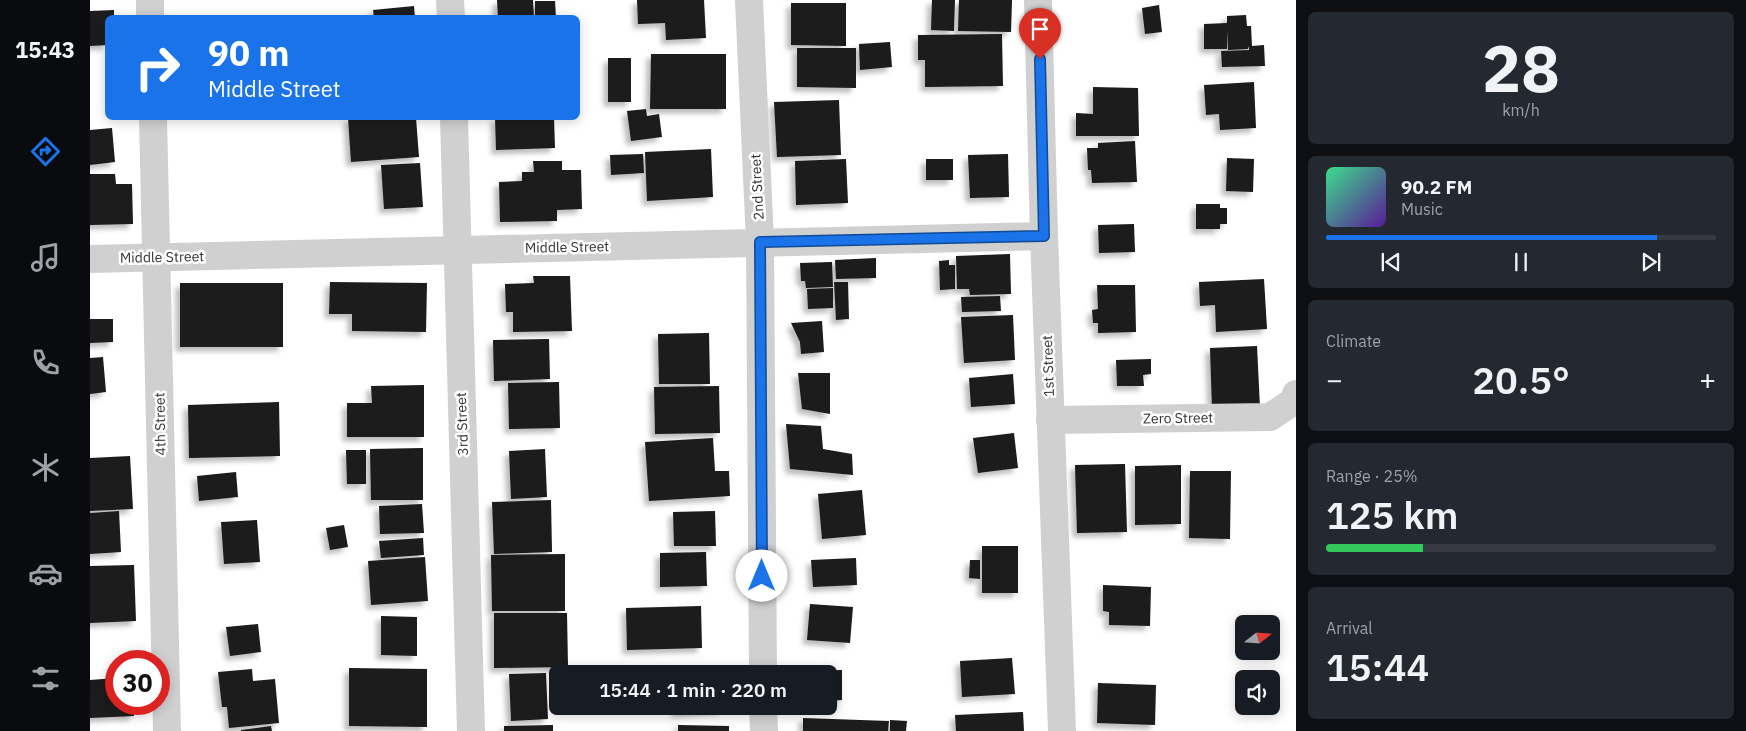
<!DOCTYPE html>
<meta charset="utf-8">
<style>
body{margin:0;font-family:"IBM Plex Sans",sans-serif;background:#242831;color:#f1f3f6;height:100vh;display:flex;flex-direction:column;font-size:19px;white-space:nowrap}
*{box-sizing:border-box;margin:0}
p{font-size:16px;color:#9ea1a6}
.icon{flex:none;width:28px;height:28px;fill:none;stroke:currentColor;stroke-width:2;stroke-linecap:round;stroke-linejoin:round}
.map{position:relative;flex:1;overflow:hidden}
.details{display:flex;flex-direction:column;gap:12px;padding:12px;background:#0d0f14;width:450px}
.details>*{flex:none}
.banner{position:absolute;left:15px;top:15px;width:475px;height:105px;border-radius:8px;box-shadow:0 2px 12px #0003;background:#1a73e8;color:#fff;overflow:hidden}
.needle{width:32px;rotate:73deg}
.controls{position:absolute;left:1145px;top:615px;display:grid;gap:10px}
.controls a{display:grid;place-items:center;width:45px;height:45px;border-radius:8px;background:#171b24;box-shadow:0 2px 12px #0003;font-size:25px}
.speed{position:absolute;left:15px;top:650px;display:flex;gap:10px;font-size:25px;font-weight:700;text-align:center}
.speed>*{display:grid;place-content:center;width:65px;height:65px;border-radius:50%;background:#171b24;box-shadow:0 2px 12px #0003;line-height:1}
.speed .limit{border:8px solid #d22;background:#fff;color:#111}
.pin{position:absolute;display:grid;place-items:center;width:42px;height:42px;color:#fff;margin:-51px -21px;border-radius:50% 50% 50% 0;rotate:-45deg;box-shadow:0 0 5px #0007}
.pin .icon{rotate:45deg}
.me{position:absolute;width:55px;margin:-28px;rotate:0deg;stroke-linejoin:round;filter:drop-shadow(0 0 4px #0008)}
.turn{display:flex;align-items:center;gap:18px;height:105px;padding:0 20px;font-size:22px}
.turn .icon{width:65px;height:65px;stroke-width:2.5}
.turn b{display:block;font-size:35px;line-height:42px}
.big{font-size:38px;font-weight:600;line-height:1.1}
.details .tile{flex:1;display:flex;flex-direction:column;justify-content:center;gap:8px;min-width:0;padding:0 18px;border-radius:8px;background:#242831}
.details .dial{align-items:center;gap:0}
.dial b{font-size:65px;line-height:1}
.song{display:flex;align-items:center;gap:15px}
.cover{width:60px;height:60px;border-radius:8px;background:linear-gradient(135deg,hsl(150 70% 55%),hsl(270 70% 35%))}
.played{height:5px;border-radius:2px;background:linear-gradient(90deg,#1a73e8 85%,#363941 85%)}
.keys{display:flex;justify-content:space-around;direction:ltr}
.heat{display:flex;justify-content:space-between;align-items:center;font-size:28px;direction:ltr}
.charge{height:8px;border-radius:4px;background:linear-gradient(90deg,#34c759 25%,#363941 0)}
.trip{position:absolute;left:459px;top:665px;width:288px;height:50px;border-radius:8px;background:#171b24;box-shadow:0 2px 12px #0003;font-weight:600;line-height:50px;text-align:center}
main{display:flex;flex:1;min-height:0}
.menu{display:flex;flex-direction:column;width:90px;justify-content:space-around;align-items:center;background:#090b0e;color:#9ea1a6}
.menu .icon{width:35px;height:35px}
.menu .on{color:#1a73e8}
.menu b{font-size:22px;color:#f1f3f6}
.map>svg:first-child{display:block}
.building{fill:#1a1a1a;filter:url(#shadow)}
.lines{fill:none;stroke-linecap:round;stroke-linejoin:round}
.minor{stroke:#d0d0d0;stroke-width:28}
.route-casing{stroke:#114b97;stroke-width:12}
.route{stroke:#1a73e8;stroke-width:9}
.labels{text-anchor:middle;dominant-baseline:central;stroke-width:5;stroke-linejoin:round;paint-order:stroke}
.street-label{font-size:14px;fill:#333;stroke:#fff}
</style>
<main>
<nav class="menu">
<b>15:43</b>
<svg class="icon on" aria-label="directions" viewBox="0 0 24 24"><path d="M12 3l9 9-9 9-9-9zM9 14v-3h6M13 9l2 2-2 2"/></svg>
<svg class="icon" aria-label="music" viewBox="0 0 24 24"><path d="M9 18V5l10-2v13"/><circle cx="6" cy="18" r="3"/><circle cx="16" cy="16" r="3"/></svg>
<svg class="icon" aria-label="phone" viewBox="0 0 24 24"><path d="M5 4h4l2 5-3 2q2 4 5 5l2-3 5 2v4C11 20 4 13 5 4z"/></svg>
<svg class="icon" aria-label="climate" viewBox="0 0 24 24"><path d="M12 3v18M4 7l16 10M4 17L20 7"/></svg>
<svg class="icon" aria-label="car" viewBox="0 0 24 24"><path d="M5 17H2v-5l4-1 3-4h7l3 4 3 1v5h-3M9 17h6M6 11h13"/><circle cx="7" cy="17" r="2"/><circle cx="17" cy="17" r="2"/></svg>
<svg class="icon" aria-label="filters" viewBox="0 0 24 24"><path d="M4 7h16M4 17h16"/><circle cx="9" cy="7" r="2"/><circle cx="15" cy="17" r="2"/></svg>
</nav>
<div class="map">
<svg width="1206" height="731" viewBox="0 0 1206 731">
<defs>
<filter id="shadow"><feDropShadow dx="-4.5" dy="4.5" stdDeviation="2.5" flood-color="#0004"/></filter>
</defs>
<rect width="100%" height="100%" fill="#fff"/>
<g class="building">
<path d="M407 0H443L444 18H408Z"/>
<path d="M547 0H614L616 38 576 40 575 23 548 24Z"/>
<path d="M842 0H865L864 31 841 30Z"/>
<path d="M869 0H922L921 32 868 31Z"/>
<path d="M445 1H465L466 18H445Z"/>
<path d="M701 3H756V46L701 45Z"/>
<path d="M1069 5 1072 32 1055 34 1052 8Z"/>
<path d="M324 6 325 18H284L283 10Z"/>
<path d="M24 10V18H18V45L0 46V11Z"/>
<path d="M1156 15 1157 26H1161L1162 46 1174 45 1175 66 1132 67 1131 51 1159 50V46L1158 49 1138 50 1137 30V49H1114V24L1137 23V16Z"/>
<path d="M912 34 913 86 835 87V60H828V35Z"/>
<path d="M800 42 802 67 770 70 769 44Z"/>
<path d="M707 48H766V88L707 87Z"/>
<path d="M561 54H636V109H560Z"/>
<rect x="518" y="58" width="23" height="44"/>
<path d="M1164 82 1166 128 1130 130 1129 114 1116 115 1114 85Z"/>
<path d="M1003 87 1048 88 1049 136H986V113L1003 114Z"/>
<path d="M749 100 751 155 687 157 684 102Z"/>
<path d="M556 109 557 116 569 114 572 137 541 141 537 111Z"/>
<path d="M258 118H326L329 157 261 162Z"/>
<path d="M405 118H464L465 148 406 150Z"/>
<path d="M22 128 25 162 0 165V130Z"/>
<path d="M1045 141 1047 182 1002 183 1001 170H998L997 148H1008V143Z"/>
<path d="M621 149 623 197 557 201 555 152Z"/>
<path d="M553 154 554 173 521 175 520 155Z"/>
<path d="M918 154 919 197 880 198 878 155Z"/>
<path d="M1137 158 1164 159 1163 192 1136 191Z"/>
<path d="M756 159 758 203 706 205 705 161Z"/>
<rect x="836" y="159" width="27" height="21"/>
<path d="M443 161H472V170H491L492 209 467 210V221L410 222 409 182 432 181V172H444Z"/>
<path d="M330 163 333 207 294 209 291 165Z"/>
<path d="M0 174H25L26 184H42L43 224 0 225Z"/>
<path d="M1106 204H1130V208H1137V224H1130V229H1106Z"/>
<path d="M1044 224 1045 252 1009 253 1008 225Z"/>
<path d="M920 254 921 294 880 295 879 289H867L866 256Z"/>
<path d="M786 258V278L746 279 745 260Z"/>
<path d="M859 260V265H865V289L850 290 849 261Z"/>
<path d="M742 262 743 287 716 288 715 281H711L710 263Z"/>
<path d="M443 276H480L482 331 423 332V312H416L415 284 444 283Z"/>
<path d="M1174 279 1177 329 1126 332 1125 305 1110 306 1109 282Z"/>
<path d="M240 282 337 283 336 332 262 331V314H239Z"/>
<path d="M744 282H758L759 319 746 320Z"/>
<rect x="90" y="283" width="103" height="64"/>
<path d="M1007 285H1045L1046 332 1008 333V323H1003L1002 310 1008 309Z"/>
<path d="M743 288V308L718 309 717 289Z"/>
<path d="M910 296 911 311 872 312 871 297Z"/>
<path d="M923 315 925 360 874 363 871 317Z"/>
<path d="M0 319H23V342L0 343Z"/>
<path d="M732 321 734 352 711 354 710 342 701 323Z"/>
<path d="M619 333 620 384H569L568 334Z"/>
<path d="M459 339 460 379 404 381 403 340Z"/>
<path d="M1167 346 1170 408 1122 409 1120 348Z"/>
<path d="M13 357 16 392 0 394V358Z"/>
<path d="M1061 359V374L1053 375 1054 386H1027L1026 360Z"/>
<path d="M708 373H740V414L712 409Z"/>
<path d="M923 374 925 404 881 407 879 378Z"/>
<path d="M469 382 470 428 419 429 418 383Z"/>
<path d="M334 385V437H257V403H282L281 386Z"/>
<path d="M629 386 630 433 565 434 564 387Z"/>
<path d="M189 402 190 456 99 458 98 405Z"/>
<path d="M696 424 731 426 733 449 762 454 763 475 700 469Z"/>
<path d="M924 433 928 468 888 473 883 438Z"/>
<path d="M623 438 625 471H639L640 496 559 501 555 442Z"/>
<path d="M333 448V500H281L280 449Z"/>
<path d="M455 449 457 497 421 499 419 451Z"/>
<path d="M256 450H276V484H257Z"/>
<path d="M40 456 43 509 0 511V458Z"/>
<path d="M1035 464 1037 532 987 533 985 465Z"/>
<path d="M1091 465V524L1045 525V466Z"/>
<path d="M1100 471H1141L1140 539 1099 538Z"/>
<path d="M146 472 148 497 109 501 107 476Z"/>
<path d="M772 490 776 535 732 539 728 494Z"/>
<path d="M461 500 462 552 404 554 402 502Z"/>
<path d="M332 504 334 533 290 534 289 506Z"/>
<path d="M29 511 31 552 0 554V513Z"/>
<path d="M625 511 626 546H584L583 512Z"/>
<path d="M167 520 170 562 134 564 131 522Z"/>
<path d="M254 525 258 547 240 550 236 528Z"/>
<path d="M333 538 334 555 291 558 289 541Z"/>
<rect x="892" y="546" width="36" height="47"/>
<path d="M616 552 617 586 570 587V553Z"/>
<path d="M475 554V611H402L401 555Z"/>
<path d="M335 557 338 601 281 605 278 561Z"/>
<path d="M766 558 767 585 723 587 721 560Z"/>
<path d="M880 560H890V579L879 578Z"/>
<path d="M44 565 46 621 0 623V566Z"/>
<path d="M1013 585 1061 587 1060 626 1019 625V612L1013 611Z"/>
<path d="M720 604 763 607 760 643 717 640Z"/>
<path d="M611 606 612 648 537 650 536 608Z"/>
<path d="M404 613H477L478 667 404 668Z"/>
<path d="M291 616 327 617V656L291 655Z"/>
<path d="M168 624 171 652 140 656 136 627Z"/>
<path d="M922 658 925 694 872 697 870 661Z"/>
<path d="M259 668 337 669V727L259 726Z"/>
<path d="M162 669 163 681 185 679 189 723 139 728 137 707H132L128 672Z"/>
<path d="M752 670V700L738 701V674H719V671Z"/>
<path d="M456 673 458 719 421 721 419 674Z"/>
<path d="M26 678V704H44V716L0 718V680Z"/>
<path d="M1008 683 1066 685 1065 725 1007 723Z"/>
<path d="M586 706H633V710L586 713Z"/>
<path d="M933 712 934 731H866L865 715Z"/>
<path d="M713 718 799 721 798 731H713Z"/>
<path d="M800 720 817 721 816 731H800Z"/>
<path d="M463 725V731H414V726Z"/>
<path d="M588 725 639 726V731H588Z"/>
<path d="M181 726 182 731H151V730Z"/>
</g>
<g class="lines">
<g class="minor">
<path d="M60 0V18"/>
<path d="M360 0 361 18"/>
<path d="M659 0 670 242 673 674"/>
<path d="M948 0 954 236 972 731"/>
<path d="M63 118 77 731"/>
<path d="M364 118 381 731"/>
<path d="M0 259 954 236"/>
<path d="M960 420 1180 417 1204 401 1206 394"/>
<path d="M673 706 674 731"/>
</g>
</g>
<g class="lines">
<defs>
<path id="route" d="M672 576 670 242 954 236 950 59"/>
</defs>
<use href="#route" class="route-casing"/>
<use href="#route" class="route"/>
</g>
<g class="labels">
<g class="street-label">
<text transform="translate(667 187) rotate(-93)">2nd Street</text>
<text transform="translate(477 247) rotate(-1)">Middle Street</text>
<text transform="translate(72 257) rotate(-1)">Middle Street</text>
<text transform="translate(958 366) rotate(-92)">1st Street</text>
<text transform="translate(1088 418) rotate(-1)">Zero Street</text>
<text transform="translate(70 424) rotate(-91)">4th Street</text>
<text transform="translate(372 424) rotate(-92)">3rd Street</text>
</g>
</g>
</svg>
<div class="controls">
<a><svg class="needle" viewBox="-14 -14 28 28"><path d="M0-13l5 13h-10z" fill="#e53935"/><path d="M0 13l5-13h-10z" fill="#9ea1a6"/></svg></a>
<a><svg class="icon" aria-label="sound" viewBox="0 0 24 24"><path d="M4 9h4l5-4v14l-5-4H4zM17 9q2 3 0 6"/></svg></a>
</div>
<div class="speed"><div class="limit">30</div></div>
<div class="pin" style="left:950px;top:59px;background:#d93025"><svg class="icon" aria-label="arrive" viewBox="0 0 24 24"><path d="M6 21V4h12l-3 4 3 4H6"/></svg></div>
<svg class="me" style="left:672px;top:576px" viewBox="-20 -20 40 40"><circle r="19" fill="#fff"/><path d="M0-13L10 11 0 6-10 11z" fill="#1a73e8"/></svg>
<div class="trip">15:44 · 1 min · 220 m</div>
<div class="banner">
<div class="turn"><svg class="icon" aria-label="right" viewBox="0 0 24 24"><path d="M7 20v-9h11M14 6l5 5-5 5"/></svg><div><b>90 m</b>Middle Street</div></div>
</div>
</div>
<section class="details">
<div class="tile dial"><b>28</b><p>km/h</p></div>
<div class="tile">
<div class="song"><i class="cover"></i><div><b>90.2 FM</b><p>Music</p></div></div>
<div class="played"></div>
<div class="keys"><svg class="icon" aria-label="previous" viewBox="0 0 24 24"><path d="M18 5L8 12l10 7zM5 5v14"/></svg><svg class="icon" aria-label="pause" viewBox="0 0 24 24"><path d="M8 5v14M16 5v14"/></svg><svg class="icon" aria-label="next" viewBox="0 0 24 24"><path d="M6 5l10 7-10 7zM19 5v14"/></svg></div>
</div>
<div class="tile"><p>Climate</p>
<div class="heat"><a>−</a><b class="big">20.5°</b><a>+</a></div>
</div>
<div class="tile"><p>Range · 25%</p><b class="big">125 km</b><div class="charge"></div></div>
<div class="tile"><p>Arrival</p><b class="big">15:44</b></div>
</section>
</main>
